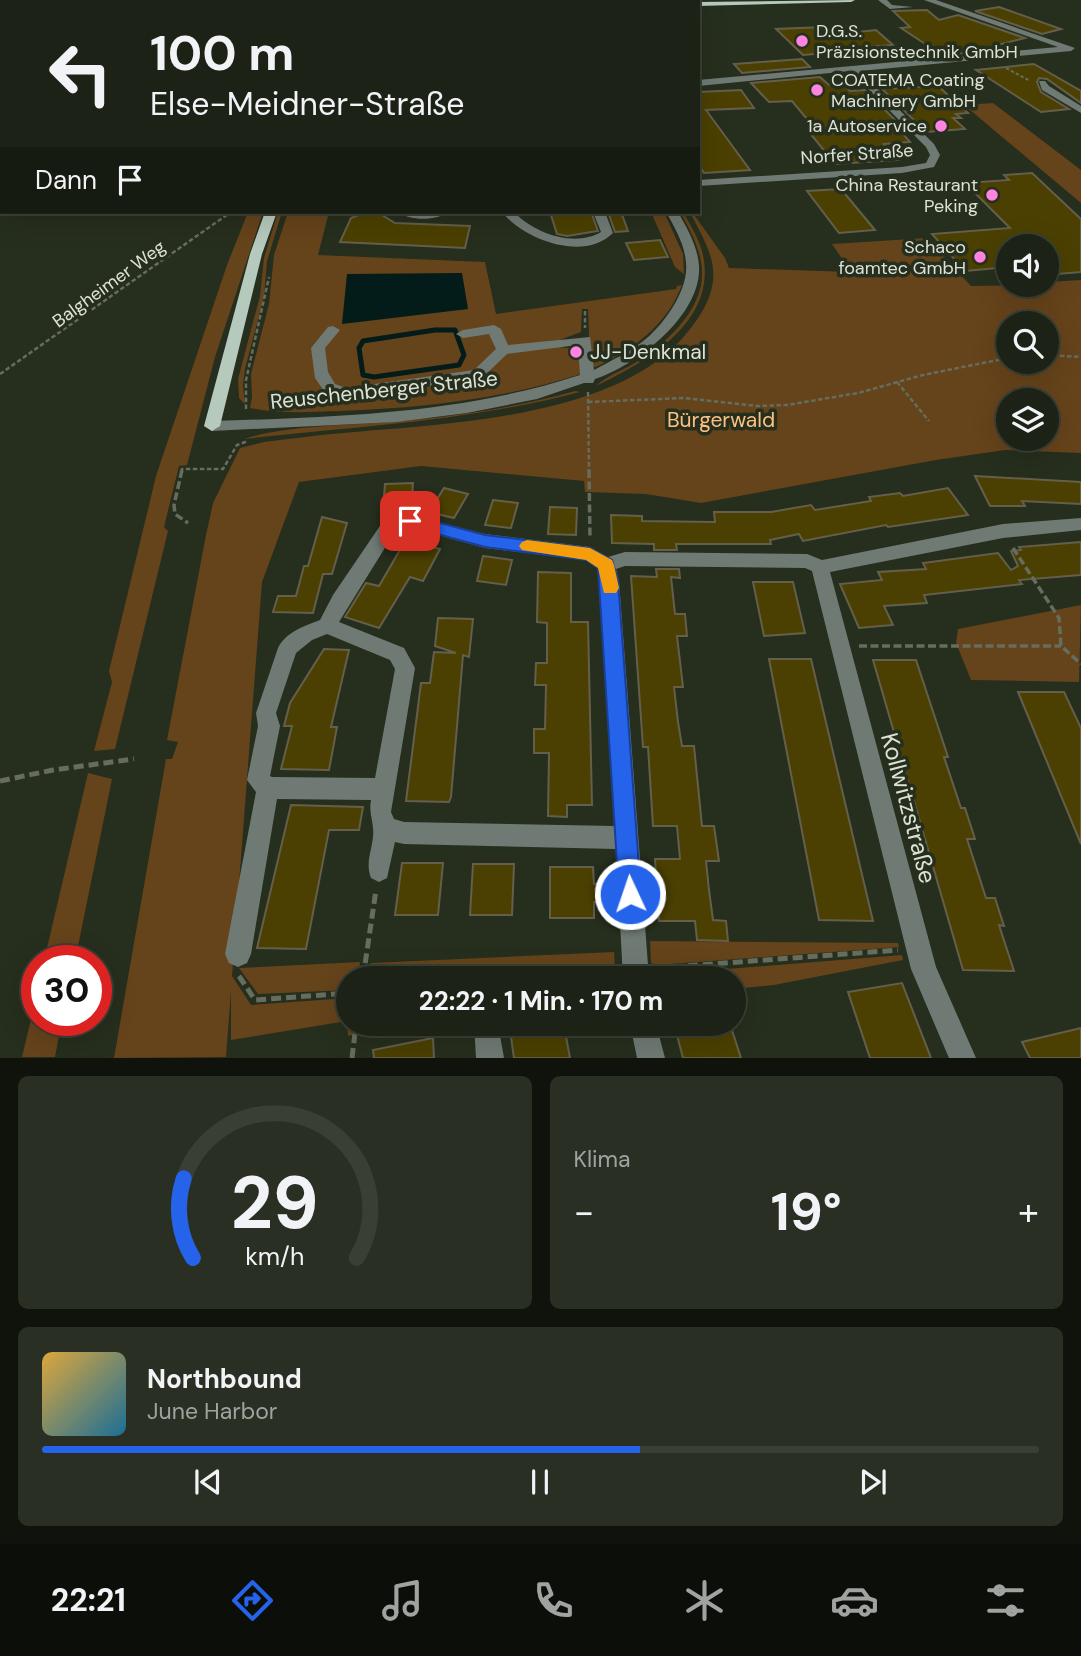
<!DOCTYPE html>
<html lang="de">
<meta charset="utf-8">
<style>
body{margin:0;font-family:"DM Sans",sans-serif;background:#292f23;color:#f1f3f6;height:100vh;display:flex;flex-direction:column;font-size:26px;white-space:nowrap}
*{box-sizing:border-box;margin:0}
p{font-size:23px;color:#a0a4a1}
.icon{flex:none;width:38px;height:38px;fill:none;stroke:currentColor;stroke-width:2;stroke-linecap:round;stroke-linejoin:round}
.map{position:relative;height:1058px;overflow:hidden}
.drawer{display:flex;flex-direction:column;gap:18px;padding:18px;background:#0f130c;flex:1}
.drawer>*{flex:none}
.hud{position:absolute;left:0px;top:0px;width:700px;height:214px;box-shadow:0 7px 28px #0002,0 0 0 2px #3a3f35;background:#1c2216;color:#f1f3f6;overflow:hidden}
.buttons{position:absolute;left:996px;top:234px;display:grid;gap:14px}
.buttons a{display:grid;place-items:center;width:63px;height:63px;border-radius:50%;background:#1c2216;box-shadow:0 7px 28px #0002,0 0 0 2px #3a3f35;font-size:35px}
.speed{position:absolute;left:21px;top:945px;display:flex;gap:14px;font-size:35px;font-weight:700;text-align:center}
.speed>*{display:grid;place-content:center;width:91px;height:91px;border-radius:50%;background:#1c2216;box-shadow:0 7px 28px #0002,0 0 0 2px #3a3f35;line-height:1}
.speed .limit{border:10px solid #d22;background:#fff;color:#111}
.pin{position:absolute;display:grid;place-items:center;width:60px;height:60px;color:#fff;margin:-30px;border-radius:14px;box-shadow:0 4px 10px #0006}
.me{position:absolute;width:77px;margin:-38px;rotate:357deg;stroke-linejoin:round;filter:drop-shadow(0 0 5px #0008)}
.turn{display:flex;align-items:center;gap:24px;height:147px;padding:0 35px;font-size:32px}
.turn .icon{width:91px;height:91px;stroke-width:2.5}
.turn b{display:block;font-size:49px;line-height:60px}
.then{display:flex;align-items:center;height:66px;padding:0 35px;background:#0003;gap:14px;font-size:26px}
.big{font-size:52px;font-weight:700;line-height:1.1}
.drawer .card{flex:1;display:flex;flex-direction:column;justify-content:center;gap:10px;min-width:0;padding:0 24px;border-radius:10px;background:#292f23}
.drawer .dial{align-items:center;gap:0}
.dial svg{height:182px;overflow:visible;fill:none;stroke:#3a3f35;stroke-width:7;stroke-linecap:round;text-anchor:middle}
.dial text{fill:#f1f3f6;stroke:none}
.song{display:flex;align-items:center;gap:21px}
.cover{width:84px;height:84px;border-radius:10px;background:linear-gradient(135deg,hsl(40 70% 55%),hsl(200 70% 35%))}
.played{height:7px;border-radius:4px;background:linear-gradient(90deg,#2563eb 60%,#3a3f35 60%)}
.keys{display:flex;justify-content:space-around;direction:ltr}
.heat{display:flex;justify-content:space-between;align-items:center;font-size:38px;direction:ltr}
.drawer .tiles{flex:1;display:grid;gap:18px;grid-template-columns:1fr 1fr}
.card:last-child{grid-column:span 2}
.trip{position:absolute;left:336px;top:966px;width:410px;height:70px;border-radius:35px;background:#1c2216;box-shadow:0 7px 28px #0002,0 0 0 2px #3a3f35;font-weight:700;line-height:70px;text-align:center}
.dock{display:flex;height:112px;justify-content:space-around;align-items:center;background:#0b0e09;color:#a0a4a1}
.dock .icon{width:49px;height:49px}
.dock .current{color:#2563eb}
.dock b{font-size:32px;color:#f1f3f6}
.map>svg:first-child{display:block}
.green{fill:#65431b;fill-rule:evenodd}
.water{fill:#031b19}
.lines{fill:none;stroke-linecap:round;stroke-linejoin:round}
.stream{stroke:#031b19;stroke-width:5}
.building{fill:#4b4001;stroke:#645f4b;stroke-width:2}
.path-far3{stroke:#666d5e;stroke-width:2;stroke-dasharray:3.5 2;stroke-linecap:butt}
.path-far2{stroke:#666d5e;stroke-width:2.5;stroke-dasharray:4.5 2.5;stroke-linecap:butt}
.path-far1{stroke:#666d5e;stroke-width:3.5;stroke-dasharray:8 3.5;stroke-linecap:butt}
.path{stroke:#666d5e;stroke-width:5;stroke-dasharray:10 5;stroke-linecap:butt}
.minor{fill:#707a74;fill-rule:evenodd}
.major{fill:#b6c9bd;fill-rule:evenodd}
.route{fill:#2563eb;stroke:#184099;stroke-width:2}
.slow{fill:#f59e0b}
.poi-dot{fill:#fe85df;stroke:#262e1d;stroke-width:2.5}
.labels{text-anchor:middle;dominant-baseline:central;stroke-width:7;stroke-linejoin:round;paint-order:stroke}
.far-poi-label{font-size:18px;fill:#dde2d7;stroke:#262e1d;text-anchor:end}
.far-street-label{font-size:18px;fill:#dde2d7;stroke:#262e1d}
.poi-label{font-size:21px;fill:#dde2d7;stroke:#262e1d;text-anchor:start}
.street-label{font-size:21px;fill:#dde2d7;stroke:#262e1d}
.park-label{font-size:21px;fill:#fdc180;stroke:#262e1d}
.near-street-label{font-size:24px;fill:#dde2d7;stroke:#262e1d}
</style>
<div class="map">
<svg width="1081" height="1058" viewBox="0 0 1081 1058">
<rect width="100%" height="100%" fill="#262e1d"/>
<g class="green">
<path d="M993 103 1081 170V203L964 105Z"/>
<path d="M248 212H263L215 357 187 465 179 466 164 527 168 531 115 749 94 751 112 682 109 671 156 476 227 265Z"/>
<path d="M278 212H282L267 261 264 297 245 369 243 385 245 404 239 398 238 379 260 296 264 258Z"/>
<path d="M288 212H329L318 255 485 262 496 314 676 289 677 286 682 285C667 325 634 349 596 367L592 366 590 361 588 309H582L581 332 557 341 559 347 582 350 581 374C504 399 422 408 341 411 311 412 280 414 250 408L252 397 251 374 269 304 274 255Z"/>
<path d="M651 212H664L683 254 684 274 675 267Z"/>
<path d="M680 212H683C690 224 698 237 702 251 720 320 648 361 596 386 607 375 624 370 638 361 666 343 703 310 702 273 702 251 690 230 680 212Z"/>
<path d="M690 212H692L725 258 729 268 851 272 832 244 927 238 971 286 1046 285 1047 282 1081 280V453L1005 450 936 460 701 503 646 494 585 492 584 481 421 466 299 482 262 582 232 976 251 1005 348 998V1024H353L352 1035 348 1036 347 1021 231 1040V991L226 1057 114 1058 166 759H172L178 742 167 740 206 535 213 503 240 448 264 442C290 439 317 435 343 433 445 424 624 418 690 329 701 315 711 299 713 281 716 256 700 233 690 212ZM1008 324H1046V362H1008ZM1008 401H1046V439H1008Z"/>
<path d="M575 391 580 392C470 421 357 426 244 439 281 426 349 425 389 422 452 417 514 408 575 391Z"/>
<path d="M1081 605 1079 682 971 680 956 643 958 629Z"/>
<path d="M88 773 112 779 75 961H44Z"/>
<path d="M650 941 898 943 899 947 657 965 651 963Z"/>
<path d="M614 952 615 968 492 978H368L371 963Z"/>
<path d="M902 955 903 960 774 985 733 989V978H651V975Z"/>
<path d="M360 962 358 978H348V990L258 994 239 968Z"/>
<path d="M37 994V1020H62L55 1057H22Z"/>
</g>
<path class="water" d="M462 273 468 309 342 324 347 274Z"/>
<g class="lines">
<path class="stream" d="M435 330H455L464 355 459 365 374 377 363 375 359 348 363 341Z"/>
</g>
<g class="building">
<path d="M999 7 1061 29 1042 34 975 11Z"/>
<path d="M927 10 939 20 958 15 1025 38 967 53 942 55 901 28 910 27 893 11Z"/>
<path d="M851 26 858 32 876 30 893 45 825 50 828 53 803 55 776 29Z"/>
<path d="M802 59 810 67 742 73 734 64Z"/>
<path d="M1034 64 1081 91V103L1047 79 1039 78 1037 82 1041 92 1069 109 1041 112 976 70Z"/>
<path d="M820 77 829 85 844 84 850 91 865 90 908 133H902L910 142 884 144 899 160 835 164 809 132 817 131 792 101 769 102 751 83Z"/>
<path d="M938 86 968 113 956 114 961 118H953L965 129 926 132 882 89Z"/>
<path d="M741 90 754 108 706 110 750 170 704 173 698 164V92Z"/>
<path d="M1032 173 1081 219V272L1057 274 1046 264V247H1008V267L965 271 932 234 1010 228 965 183 1009 180 1004 175Z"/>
<path d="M841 189 875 230 839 233 807 191Z"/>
<path d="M366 212H377L395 223 470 226 465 248 340 242 351 218Z"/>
<path d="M550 212H591L598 231 567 236 557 234Z"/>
<path d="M608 212H621L628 231 615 232Z"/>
<path d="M660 240 668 257 634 260 626 243Z"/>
<path d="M975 476 1081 482V504L1022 501 1025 506H990Z"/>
<path d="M413 483 411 508 383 509 385 484Z"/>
<path d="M444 488 468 494 454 518 429 512Z"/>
<path d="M948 488 968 515 888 527 886 525 803 541 799 534 770 540 771 544H676L677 550H654V544L612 543 611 515 642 516V521L715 522 714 512H771L811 505 815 510 871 501 869 497 900 493 903 496Z"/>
<path d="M493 500 518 503 511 528 485 525Z"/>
<path d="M550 507 577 508 576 535 548 534Z"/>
<path d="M322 517 347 523 332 574H323L313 613 273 612 278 596H296L304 566H308Z"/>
<path d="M408 536 407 549 412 541 440 549 423 581 410 577 379 628 345 617 366 583 379 586Z"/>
<path d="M1081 542V575L1019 580 1022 584 924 595 927 603 884 606 893 625 859 628 840 584 882 580 878 572 926 569 923 563 998 553 1011 570 1018 566 1011 551 1021 550 1019 547Z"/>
<path d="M483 556 512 560 506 585 477 581Z"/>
<path d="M656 569H679L680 578 671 577 675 614H685L687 636H677L683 687H674L678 722 682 746H694L702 826H714L719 861H706L709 890 713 920 726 921 728 941 697 940 695 921H659L655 859H680L677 826H653L648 747H643L631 576 657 577Z"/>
<path d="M538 572 571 573V622H588L592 805H567V817L548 816 549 753H534V729H545L546 685H535L536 663H547V623L537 622Z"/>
<path d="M753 582H793L805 633 764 636Z"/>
<path d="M438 618 473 619 469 657 463 655 451 797 449 802 406 801 421 683H430L434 652 456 653 435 646Z"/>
<path d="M324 649 349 650 331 727H337L329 770 281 769 292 726H284L290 703Z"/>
<path d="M769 659H811L873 921 819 920Z"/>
<path d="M873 660H916L948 757H944L961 808H965L975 839H967L986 898H995L1004 926 999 925 1014 971 963 970Z"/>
<path d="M1018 692H1064L1081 728V844Z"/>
<path d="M291 805 363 807 359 830H329L306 949 257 948Z"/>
<path d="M402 863H443L438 915H395Z"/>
<path d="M473 864H514L512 915H470Z"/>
<path d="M550 867H593L594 884H598V902H594V918H550Z"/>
<path d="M902 983 931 1058H870L848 992Z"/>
<path d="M674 1024H730L741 1058H683Z"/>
<path d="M564 1026 570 1058H514L511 1037Z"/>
<path d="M1081 1028V1058H1030L1022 1042Z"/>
<path d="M433 1038 434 1058H374L373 1050Z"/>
</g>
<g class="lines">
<path class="path-far3" d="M1006 68 1030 81"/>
<g class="path-far2">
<path d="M585 311V328"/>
<path d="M1046 355 1081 357"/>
<path d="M0 374 231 212"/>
<path d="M897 382 929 421"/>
<path d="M588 392 589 472"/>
<path d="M588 402 684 398 757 406 787 405 858 393 923 375 1008 358"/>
<path d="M246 409V380L269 277"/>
<path d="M181 472 182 469H223L237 445 248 441"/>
</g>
<g class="path-far1">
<path d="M182 470 174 505 175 514 188 523"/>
<path d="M589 470 590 538"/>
<path d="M1013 548 1059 618 1061 646 1081 664"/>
<path d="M859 646H1061"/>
</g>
<g class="path">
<path d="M0 781 53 770 134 759"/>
<path d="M658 968 898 950"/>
<path d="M239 976 255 1000 348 993"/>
<path d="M363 978 376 890"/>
<path d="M534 978 612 971"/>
<path d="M352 1058 356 1024"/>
</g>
<g class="minor">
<path d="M350 0H358L349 2Z"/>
<path d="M878 0H887L892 5 913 7 890 9Z"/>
<path d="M924 0H936L1075 48 1071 51 860 71 934 144 940 155 934 167 902 173 698 186V180L902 167 926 163 930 155 926 147 850 71 698 86V80L1058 47Z"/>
<path d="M1039 81H1045L1049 86 1081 106V113L1042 90Z"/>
<path d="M397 212H449C436 221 410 221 397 212Z"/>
<path d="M502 212H514C534 233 574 248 601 232L593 212H605L613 233C584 262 524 240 502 212Z"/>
<path d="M666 212H678C687 228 698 247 699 266 702 315 636 366 595 379L593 383H584L537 399 467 413 396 422 212 431 204 426 212 421C336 417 461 414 580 375L578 345 507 354 483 377 478 379 346 398 324 391 315 378 311 348 328 327 333 326 340 330 325 348 328 372 335 384 346 388 474 370 496 349 489 334 463 338 456 334 463 330 494 325 501 329 508 345 590 337 594 370C610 361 628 353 642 342 663 326 689 290 686 263 685 245 675 228 666 212Z"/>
<path d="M409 515 485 534 590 547 608 557 625 552 807 554 822 560 1003 524 1081 518V530L1003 538 830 572 936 967 976 1058H949L911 969 812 571 805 568 625 566 616 569 619 581 649 978H623L616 849 404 844 395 842 387 878 379 882 371 878C364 861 375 845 373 828 372 817 369 811 371 800L277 799 251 954 247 963 238 967 229 963 225 954 256 792 247 780 258 726 256 713 278 648C286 632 304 626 320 620L333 595 384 520ZM409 527 485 548 586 560 598 569 601 581 615 826 404 822 394 819 391 812 415 668 404 648 339 622 396 530ZM327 634 390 660 395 669 375 778 272 777 270 776 280 726 276 713 296 653 312 640Z"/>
<path d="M474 1024H498L504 1058H476Z"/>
<path d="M630 1024H656L665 1058H637Z"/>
</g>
<g class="major">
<path d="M855 0 851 2 698 6V2Z"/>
<rect x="0" y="22" width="2" height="4"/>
<path d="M265 212H277L262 254 220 426 212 431 204 426 250 254Z"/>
</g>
</g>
<path class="route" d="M410 515 485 535 590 548 612 560 618 581 641 894 638 901 630 905 622 901 619 894 598 568 586 560 485 547 404 525 402 521 404 517Z"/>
<path class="slow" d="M527 540 590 548 612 560 614 565 619 588 616 593H604L598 568 586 560 522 550 519 546 522 542Z"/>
<g class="poi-dot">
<circle cx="802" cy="41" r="7"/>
<circle cx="817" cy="90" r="7"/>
<circle cx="941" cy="126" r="7"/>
<circle cx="992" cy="195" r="7"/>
<circle cx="980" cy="257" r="7"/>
<circle cx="576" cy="352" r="7"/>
</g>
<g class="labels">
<g class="far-poi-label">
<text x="816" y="31" text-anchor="start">D.G.S.<tspan x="816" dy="21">Präzisionstechnik GmbH</tspan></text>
<text x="831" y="80" text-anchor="start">COATEMA Coating<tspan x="831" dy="21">Machinery GmbH</tspan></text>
<text x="927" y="126">1a Autoservice</text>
<text x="978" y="185">China Restaurant<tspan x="978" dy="21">Peking</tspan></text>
<text x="966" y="247">Schaco<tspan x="966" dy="21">foamtec GmbH</tspan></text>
</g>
<g class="far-street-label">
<text transform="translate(857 154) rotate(-4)">Norfer Straße</text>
<text transform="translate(109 284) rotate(-36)">Balgheimer Weg</text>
</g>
<g class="poi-label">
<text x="590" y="352">JJ-Denkmal</text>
</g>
<g class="street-label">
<text transform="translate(384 390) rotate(-6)">Reuschenberger Straße</text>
</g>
<g class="park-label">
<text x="721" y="420">Bürgerwald</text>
</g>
<g class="near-street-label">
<text transform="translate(909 808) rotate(75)">Kollwitzstraße</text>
</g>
</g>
</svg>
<div class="buttons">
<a><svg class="icon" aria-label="sound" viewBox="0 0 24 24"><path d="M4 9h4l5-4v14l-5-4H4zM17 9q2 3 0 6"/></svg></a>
<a><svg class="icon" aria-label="search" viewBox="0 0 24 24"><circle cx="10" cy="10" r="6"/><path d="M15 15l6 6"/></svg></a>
<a><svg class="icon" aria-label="layers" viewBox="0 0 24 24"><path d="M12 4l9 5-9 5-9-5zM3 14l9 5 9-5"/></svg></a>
</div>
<div class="speed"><div class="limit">30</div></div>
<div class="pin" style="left:410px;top:521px;background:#d93025"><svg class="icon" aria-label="arrive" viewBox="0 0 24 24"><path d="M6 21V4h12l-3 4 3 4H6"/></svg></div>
<svg class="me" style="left:630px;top:894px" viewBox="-20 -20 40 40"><circle r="17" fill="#2563eb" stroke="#fff" stroke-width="3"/><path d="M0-11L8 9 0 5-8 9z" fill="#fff"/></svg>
<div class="trip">22:22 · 1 Min. · 170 m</div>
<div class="hud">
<div class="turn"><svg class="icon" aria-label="left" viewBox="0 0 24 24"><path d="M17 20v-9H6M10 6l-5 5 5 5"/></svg><div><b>100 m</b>Else-Meidner-Straße</div></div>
<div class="then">Dann<svg class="icon" aria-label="arrive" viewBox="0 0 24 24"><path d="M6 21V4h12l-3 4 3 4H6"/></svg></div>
</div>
</div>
<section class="drawer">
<div class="tiles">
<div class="card dial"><svg viewBox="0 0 100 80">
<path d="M14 69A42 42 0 1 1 86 69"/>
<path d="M14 69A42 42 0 0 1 10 34" stroke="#2563eb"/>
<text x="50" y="56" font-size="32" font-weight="700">29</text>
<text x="50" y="72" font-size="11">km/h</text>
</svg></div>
<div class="card"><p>Klima</p>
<div class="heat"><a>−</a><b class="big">19°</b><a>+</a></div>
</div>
<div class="card">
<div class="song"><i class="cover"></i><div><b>Northbound</b><p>June Harbor</p></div></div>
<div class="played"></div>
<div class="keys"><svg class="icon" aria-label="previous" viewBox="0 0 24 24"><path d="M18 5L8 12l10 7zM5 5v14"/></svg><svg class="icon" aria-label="pause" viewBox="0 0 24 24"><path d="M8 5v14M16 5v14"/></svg><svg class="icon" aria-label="next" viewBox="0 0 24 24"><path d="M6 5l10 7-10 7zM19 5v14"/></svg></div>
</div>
</div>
</section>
<nav class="dock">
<b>22:21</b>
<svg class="icon current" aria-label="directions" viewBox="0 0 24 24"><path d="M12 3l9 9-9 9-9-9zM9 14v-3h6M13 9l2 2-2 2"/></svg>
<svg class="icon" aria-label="music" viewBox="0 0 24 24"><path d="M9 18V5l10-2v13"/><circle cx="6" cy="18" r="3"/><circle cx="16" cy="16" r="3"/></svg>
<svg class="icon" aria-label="phone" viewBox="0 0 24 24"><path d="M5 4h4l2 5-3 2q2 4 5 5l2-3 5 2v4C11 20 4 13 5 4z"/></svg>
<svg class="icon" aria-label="climate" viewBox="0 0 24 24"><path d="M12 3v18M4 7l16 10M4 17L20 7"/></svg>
<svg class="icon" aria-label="car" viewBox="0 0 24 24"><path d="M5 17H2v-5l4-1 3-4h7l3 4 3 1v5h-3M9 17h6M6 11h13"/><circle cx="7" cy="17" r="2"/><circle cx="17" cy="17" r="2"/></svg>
<svg class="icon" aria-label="filters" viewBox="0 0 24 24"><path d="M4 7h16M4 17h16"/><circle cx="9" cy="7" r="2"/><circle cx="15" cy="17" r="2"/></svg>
</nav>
